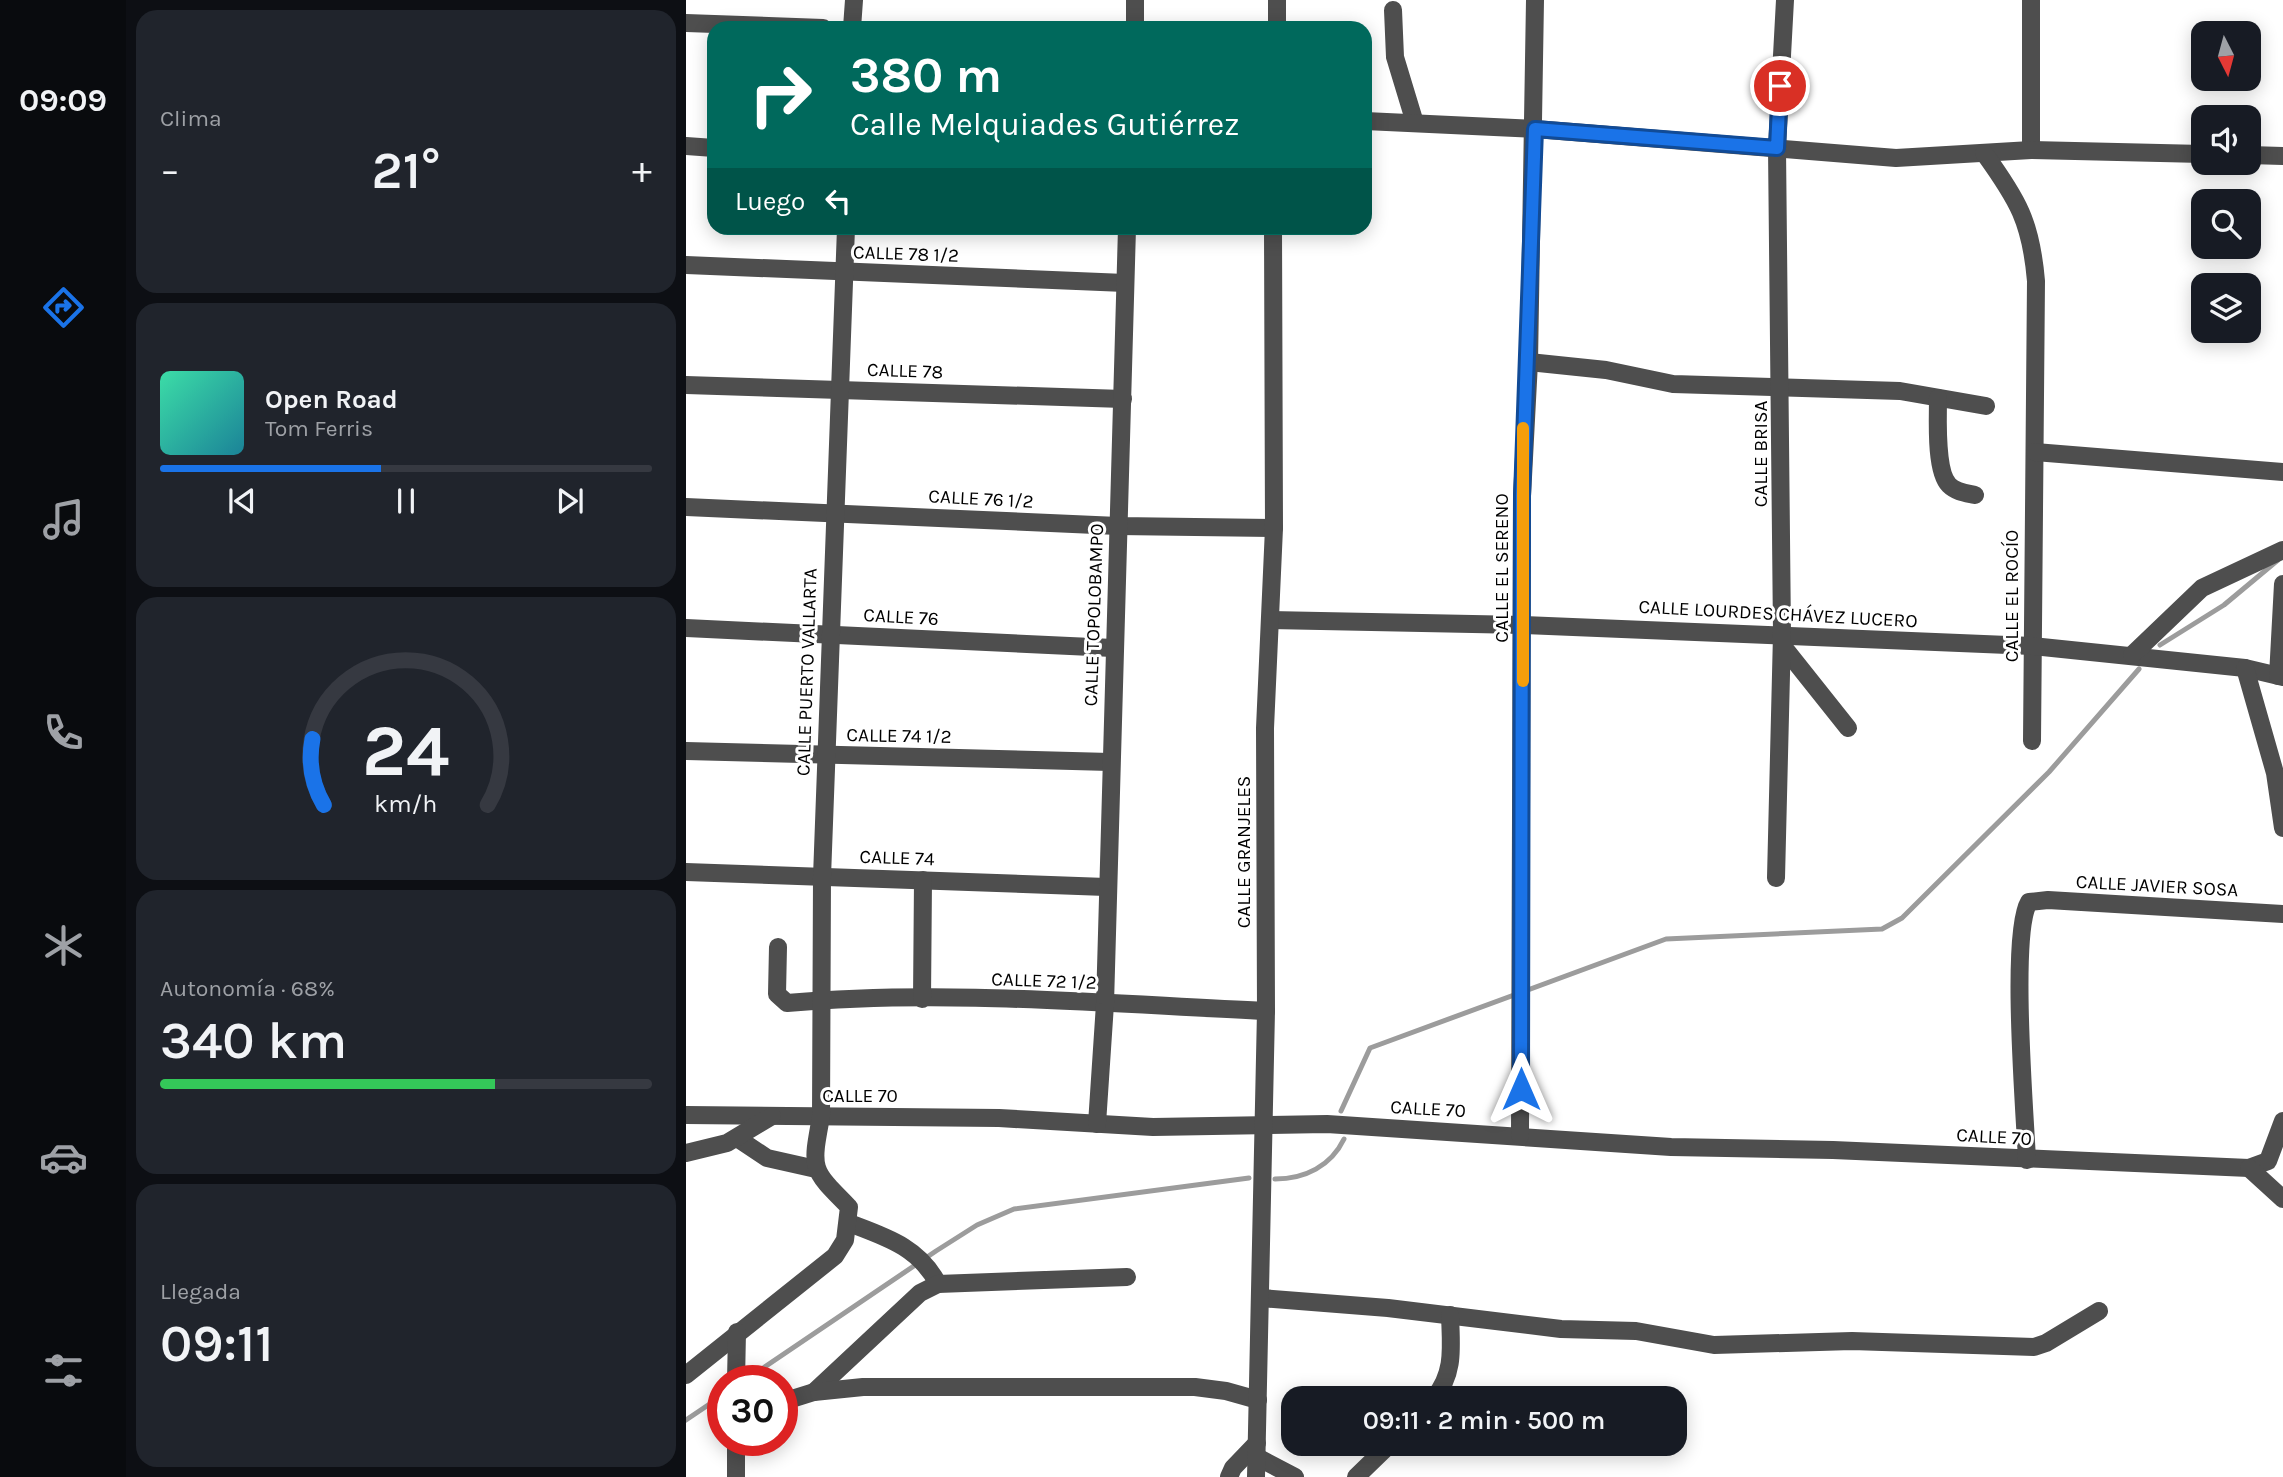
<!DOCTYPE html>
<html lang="es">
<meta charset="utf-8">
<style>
body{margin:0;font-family:Karla,sans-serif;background:#20242c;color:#f1f3f6;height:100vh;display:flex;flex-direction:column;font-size:26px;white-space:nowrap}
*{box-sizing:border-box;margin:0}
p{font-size:23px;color:#9ea1a6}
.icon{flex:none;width:38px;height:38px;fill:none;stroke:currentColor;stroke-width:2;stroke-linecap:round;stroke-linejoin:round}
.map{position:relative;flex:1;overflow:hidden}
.side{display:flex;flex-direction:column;gap:10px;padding:10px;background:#0d0f14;width:560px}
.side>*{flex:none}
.banner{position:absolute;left:21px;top:21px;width:665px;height:214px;border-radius:21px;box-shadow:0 4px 18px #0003;background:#00695c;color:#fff;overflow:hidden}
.needle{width:46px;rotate:174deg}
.fabs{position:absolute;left:1505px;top:21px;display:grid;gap:14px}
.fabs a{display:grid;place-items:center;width:70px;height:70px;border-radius:14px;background:#171b24;box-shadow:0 4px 18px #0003;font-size:35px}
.speed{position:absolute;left:21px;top:1365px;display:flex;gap:14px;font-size:35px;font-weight:700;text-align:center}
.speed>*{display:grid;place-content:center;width:91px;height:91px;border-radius:50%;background:#171b24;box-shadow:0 4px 18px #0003;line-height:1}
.speed .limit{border:10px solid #d22;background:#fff;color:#111}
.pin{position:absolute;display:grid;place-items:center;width:60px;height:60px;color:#fff;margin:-30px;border:4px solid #fff;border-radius:50%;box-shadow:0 2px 7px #0007}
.me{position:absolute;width:77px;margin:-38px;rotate:0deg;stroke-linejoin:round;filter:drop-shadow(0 0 5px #0008)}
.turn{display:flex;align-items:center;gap:24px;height:147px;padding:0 28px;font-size:32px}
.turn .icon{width:91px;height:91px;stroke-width:2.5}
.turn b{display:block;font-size:49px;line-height:60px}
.then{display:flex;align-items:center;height:66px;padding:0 28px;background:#0003;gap:14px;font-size:26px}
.big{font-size:52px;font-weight:600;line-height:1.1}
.side .tile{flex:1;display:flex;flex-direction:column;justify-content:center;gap:10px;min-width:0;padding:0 24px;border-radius:21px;background:#20242c}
.side .dial{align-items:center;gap:0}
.dial svg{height:182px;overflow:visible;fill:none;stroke:#363941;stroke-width:7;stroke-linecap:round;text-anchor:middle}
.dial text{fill:#f1f3f6;stroke:none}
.song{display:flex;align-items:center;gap:21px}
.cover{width:84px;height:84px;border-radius:10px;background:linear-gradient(135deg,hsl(160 70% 55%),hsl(190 70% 35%))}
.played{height:7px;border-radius:4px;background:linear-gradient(90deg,#1a73e8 45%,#363941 45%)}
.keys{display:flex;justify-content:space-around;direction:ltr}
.heat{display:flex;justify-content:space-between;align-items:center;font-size:38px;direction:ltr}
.charge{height:10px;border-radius:5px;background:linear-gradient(90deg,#34c759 68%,#363941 0)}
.trip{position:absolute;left:595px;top:1386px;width:406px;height:70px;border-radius:21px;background:#171b24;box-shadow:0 4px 18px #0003;font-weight:600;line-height:70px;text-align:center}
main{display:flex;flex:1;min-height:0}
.tabs{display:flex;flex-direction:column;width:126px;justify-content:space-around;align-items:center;background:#090b0e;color:#9ea1a6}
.tabs .icon{width:49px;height:49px}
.tabs .active{color:#1a73e8}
.tabs b{font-size:32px;color:#f1f3f6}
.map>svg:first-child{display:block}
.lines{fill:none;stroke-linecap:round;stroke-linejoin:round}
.stream{stroke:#9c9c9c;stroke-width:5}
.minor{stroke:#4e4e4e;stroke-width:18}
.route-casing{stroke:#114b97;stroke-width:18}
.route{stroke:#1a73e8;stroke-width:12}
.slow{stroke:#f59e0b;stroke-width:12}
.labels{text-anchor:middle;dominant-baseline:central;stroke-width:6;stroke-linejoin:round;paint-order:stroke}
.street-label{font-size:19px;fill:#000;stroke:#fff}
</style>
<main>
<nav class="tabs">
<b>09:09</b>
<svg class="icon active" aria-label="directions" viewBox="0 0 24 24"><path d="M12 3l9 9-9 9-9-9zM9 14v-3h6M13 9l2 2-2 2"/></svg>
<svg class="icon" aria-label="music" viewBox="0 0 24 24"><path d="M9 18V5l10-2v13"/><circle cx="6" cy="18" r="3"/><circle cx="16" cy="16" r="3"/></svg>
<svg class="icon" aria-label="phone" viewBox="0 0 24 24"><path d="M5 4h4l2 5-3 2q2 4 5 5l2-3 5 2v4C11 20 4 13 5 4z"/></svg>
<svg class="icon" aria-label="climate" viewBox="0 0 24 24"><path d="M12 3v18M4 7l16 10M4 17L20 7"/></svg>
<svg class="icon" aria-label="car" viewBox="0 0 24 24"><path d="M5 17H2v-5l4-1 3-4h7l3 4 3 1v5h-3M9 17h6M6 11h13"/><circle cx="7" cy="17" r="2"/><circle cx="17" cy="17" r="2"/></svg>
<svg class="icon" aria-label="filters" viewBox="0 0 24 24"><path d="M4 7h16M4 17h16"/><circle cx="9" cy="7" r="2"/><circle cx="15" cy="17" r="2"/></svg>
</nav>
<section class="side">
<div class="tile"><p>Clima</p>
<div class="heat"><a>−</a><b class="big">21°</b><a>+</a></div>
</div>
<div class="tile">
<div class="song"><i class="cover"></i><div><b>Open Road</b><p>Tom Ferris</p></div></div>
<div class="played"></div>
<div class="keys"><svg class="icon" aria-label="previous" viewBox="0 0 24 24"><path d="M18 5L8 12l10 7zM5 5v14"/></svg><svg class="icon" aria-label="pause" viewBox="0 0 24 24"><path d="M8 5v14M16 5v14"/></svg><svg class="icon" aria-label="next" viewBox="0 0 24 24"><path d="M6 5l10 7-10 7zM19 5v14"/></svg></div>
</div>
<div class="tile dial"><svg viewBox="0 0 100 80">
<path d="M14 69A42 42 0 1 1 86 69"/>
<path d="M14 69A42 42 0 0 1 9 40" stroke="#1a73e8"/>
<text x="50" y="56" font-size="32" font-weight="700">24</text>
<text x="50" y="72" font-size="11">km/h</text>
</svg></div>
<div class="tile"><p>Autonomía · 68%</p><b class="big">340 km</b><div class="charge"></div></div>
<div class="tile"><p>Llegada</p><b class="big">09:11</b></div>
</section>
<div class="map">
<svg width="1597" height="1477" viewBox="0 0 1597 1477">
<rect width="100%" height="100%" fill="#fff"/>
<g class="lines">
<g class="stream">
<path d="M1474 645 1538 605 1592 560"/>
<path d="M655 1111 684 1048 980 939 1196 929 1216 918 1363 772 1453 669"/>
<path d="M589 1179C619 1179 645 1166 658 1139"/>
<path d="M58 1381 250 1251 291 1225 328 1209 563 1178"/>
<path d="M0 1420 37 1395"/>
</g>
<g class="minor">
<path d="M1345 0V150"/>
<path d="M707 10 709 57 729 123"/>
<path d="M0 23 137 28"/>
<path d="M166 28 168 0"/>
<path d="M449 28V0"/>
<path d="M591 28V0"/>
<path d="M679 121 849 129 1210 158 1345 150 1517 154"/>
<path d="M0 146 28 148"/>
<path d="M1298 153C1332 200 1345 222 1350 281L1346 741"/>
<path d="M1563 155 1597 156"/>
<path d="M0 265 439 283"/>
<path d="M843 362 920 370 987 384 1214 391 1300 406"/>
<path d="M0 385 437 399"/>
<path d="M1252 398C1252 418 1249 471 1263 485 1270 492 1280 493 1289 495"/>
<path d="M1349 452 1597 472"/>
<path d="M0 507 432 526 588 528"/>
<path d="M584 620 837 625 1346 646 1559 668 1597 677"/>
<path d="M0 628 427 648"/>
<path d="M1096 645 1162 728"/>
<path d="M1446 655 1516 588 1597 550"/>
<path d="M1559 668 1589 773 1597 828"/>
<path d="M1592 676 1597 584"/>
<path d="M0 751 424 762"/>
<path d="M0 872 420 887"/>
<path d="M1090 878 1096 634 1091 148 1099 0"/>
<path d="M92 947 91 994 101 1003C259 989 422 1004 580 1011"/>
<path d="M236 999 237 880"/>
<path d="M0 1115 313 1118 467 1127 641 1124 985 1147 1147 1150 1563 1168 1582 1161 1597 1121"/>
<path d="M411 1124 419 1004 441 228"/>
<path d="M834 1136 836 496 843 362 849 0"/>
<path d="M51 1138 81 1158 130 1169"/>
<path d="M0 1153 41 1143 86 1116"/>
<path d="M1341 1160C1339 1114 1324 933 1343 902L1362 900 1597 914"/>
<path d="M1563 1168 1597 1199"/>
<path d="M163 1223C200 1237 233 1247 252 1284"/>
<path d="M575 1298 702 1308 875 1329 950 1331 1028 1345 1166 1341 1348 1347 1360 1343 1413 1311"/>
<path d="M0 1375 149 1256 159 1240 163 1207C125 1169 125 1170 135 1117L136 877 160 228"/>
<path d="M50 1381 51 1332"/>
<path d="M128 1392 234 1293 252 1284 441 1277"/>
<path d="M748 1398C769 1373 765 1347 764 1315"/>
<path d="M96 1402 128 1392 177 1387H509L540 1391 572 1400"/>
<path d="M571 1457 609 1477"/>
<path d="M50 1477V1440"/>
<path d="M543 1477 547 1468 571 1443"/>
<path d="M570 1477 580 1011 579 728 588 528 587 228"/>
<path d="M670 1477 704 1444"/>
</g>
</g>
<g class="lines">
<defs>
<path id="route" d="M835 1089 836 496 849 129 1091 148 1094 86"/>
</defs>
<use href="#route" class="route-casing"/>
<use href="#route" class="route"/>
<path class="slow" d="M837 681V428"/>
</g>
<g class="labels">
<g class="street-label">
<text transform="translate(220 254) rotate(2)">CALLE 78 1/2</text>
<text transform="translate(219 371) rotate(2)">CALLE 78</text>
<text transform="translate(1075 454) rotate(-90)">CALLE BRISA</text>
<text transform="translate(295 499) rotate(3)">CALLE 76 1/2</text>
<text transform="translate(816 568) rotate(-90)">CALLE EL SERENO</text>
<text transform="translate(1326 596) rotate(-90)">CALLE EL ROCÍO</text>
<text transform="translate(1092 614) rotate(3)">CALLE LOURDES CHÁVEZ LUCERO</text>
<text transform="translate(408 615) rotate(-88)">CALLE TOPOLOBAMPO</text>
<text transform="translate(215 617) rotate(3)">CALLE 76</text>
<text transform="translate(121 672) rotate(-88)">CALLE PUERTO VALLARTA</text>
<text transform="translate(213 736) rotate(1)">CALLE 74 1/2</text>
<text transform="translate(558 852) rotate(-90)">CALLE GRANJELES</text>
<text transform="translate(211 858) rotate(2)">CALLE 74</text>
<text transform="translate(1471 886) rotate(3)">CALLE JAVIER SOSA</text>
<text transform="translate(358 981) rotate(2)">CALLE 72 1/2</text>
<text x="174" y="1096">CALLE 70</text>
<text transform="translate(742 1109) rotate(3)">CALLE 70</text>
<text transform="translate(1308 1137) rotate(3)">CALLE 70</text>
</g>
</g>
</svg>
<div class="fabs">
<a><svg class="needle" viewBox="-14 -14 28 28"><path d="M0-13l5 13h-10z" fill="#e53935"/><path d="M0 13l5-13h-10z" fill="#9ea1a6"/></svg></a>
<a><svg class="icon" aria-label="sound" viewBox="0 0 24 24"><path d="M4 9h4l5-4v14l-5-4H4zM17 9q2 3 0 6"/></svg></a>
<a><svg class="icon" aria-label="search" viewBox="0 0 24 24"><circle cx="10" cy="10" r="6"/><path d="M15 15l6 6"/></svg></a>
<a><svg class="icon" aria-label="layers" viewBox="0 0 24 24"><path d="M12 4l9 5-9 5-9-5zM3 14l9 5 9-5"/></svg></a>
</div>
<div class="speed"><div class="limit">30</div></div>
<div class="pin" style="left:1094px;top:86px;background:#d93025"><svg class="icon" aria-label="arrive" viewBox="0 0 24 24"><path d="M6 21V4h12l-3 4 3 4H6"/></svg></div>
<svg class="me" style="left:835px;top:1089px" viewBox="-20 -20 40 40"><path d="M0-17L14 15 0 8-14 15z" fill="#1a73e8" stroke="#fff" stroke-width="4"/></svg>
<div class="trip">09:11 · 2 min · 500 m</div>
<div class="banner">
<div class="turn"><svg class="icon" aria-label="right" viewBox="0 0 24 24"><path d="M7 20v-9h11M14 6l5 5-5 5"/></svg><div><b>380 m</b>Calle Melquiades Gutiérrez</div></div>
<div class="then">Luego<svg class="icon" aria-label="left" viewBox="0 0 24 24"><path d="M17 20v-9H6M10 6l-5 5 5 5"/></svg></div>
</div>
</div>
</main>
